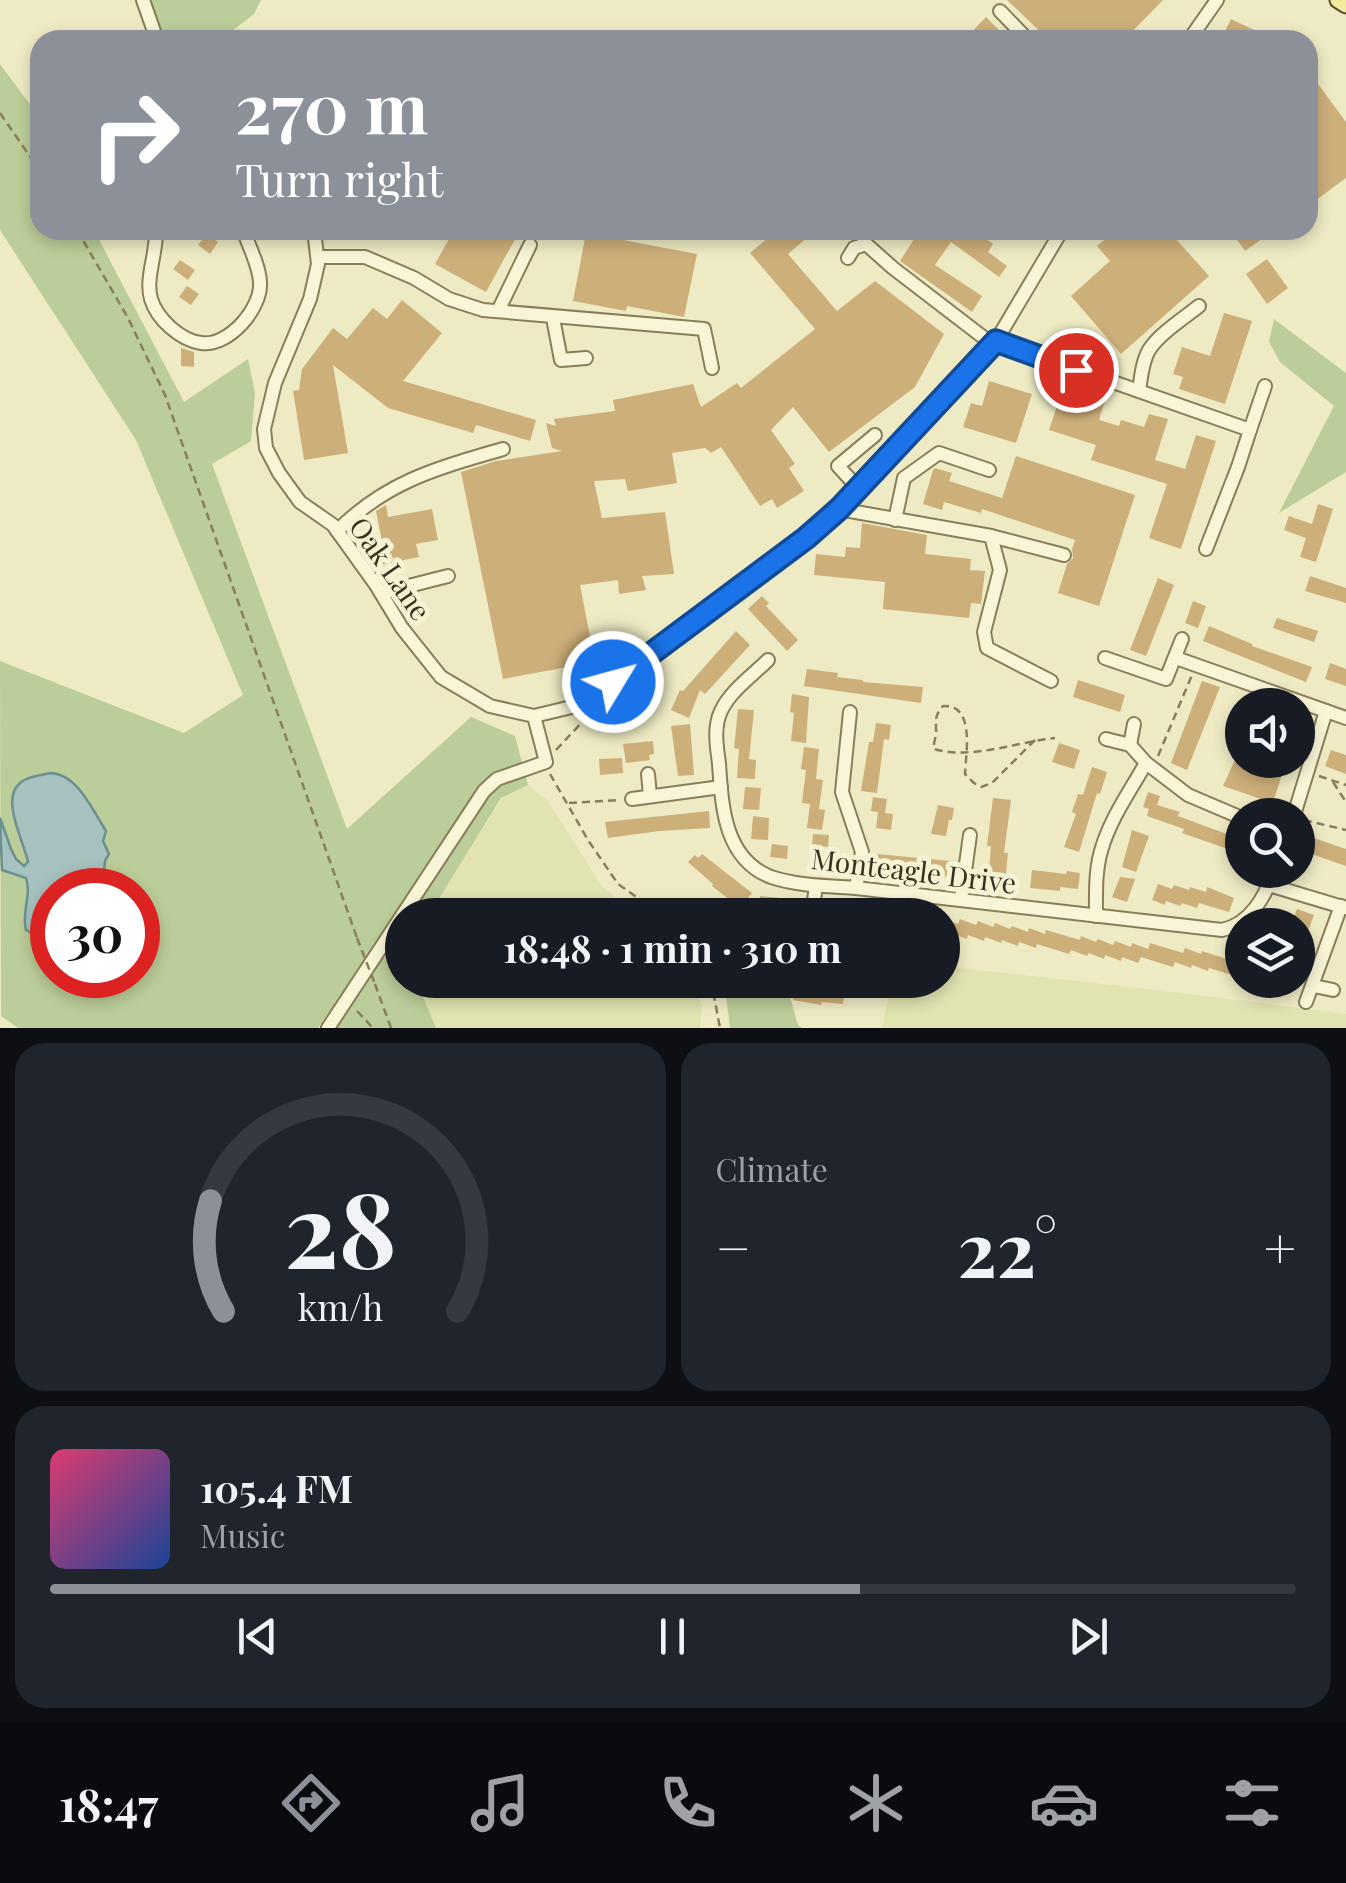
<!DOCTYPE html>
<meta charset="utf-8">
<style>
body{margin:0;font-family:"Playfair Display",serif;background:#20242c;color:#f1f3f6;height:100vh;display:flex;flex-direction:column;font-size:38px;white-space:nowrap}
*{box-sizing:border-box;margin:0}
p{font-size:32px;color:#9ea1a6}
.icon{flex:none;width:55px;height:55px;fill:none;stroke:currentColor;stroke-width:2;stroke-linecap:round;stroke-linejoin:round}
.map{position:relative;height:1028px;overflow:hidden}
.details{display:flex;flex-direction:column;gap:15px;padding:15px;background:#0d0f14;flex:1}
.details>*{flex:none}
.top-card{position:absolute;left:30px;top:30px;width:1288px;height:210px;border-radius:30px;box-shadow:0 5px 15px #0003;background:#8c9099;color:#fff;overflow:hidden}
.fabs{position:absolute;left:1225px;top:688px;display:grid;gap:20px}
.fabs a{display:grid;place-items:center;width:90px;height:90px;border-radius:50%;background:#171b24;box-shadow:0 5px 15px #0003;font-size:50px}
.speed{position:absolute;left:30px;top:868px;display:flex;gap:20px;font-size:50px;font-weight:700;text-align:center}
.speed>*{display:grid;place-content:center;width:130px;height:130px;border-radius:50%;background:#171b24;box-shadow:0 5px 15px #0003;line-height:1}
.speed .limit{border:15px solid #d22;background:#fff;color:#111}
.pin{position:absolute;display:grid;place-items:center;width:85px;height:85px;color:#fff;margin:-42px;border:5px solid #fff;border-radius:50%;box-shadow:0 2px 10px #0007}
.me{position:absolute;width:110px;margin:-55px;rotate:53deg;stroke-linejoin:round;filter:drop-shadow(0 0 8px #0008)}
.turn{display:flex;align-items:center;gap:35px;height:210px;padding:0 40px;font-size:45px}
.turn .icon{width:130px;height:130px;stroke-width:2.5}
.turn b{display:block;font-size:70px;line-height:85px}
.big{font-size:75px;font-weight:700;line-height:1.1}
.details .card{flex:1;display:flex;flex-direction:column;justify-content:center;gap:15px;min-width:0;padding:0 35px;border-radius:30px;background:#20242c}
.details .dial{align-items:center;gap:0}
.dial svg{height:260px;overflow:visible;fill:none;stroke:#363941;stroke-width:7;stroke-linecap:round;text-anchor:middle}
.dial text{fill:#f1f3f6;stroke:none}
.song{display:flex;align-items:center;gap:30px}
.cover{width:120px;height:120px;border-radius:15px;background:linear-gradient(135deg,hsl(340 70% 55%),hsl(220 70% 35%))}
.played{height:10px;border-radius:5px;background:linear-gradient(90deg,#8c9099 65%,#363941 65%)}
.keys{display:flex;justify-content:space-around;direction:ltr}
.heat{display:flex;justify-content:space-between;align-items:center;font-size:55px;direction:ltr}
.details .tiles{flex:1;display:grid;gap:15px;grid-template-columns:1fr 1fr}
.card:last-child{grid-column:span 2}
.trip{position:absolute;left:385px;top:898px;width:575px;height:100px;border-radius:50px;background:#171b24;box-shadow:0 5px 15px #0003;font-weight:700;line-height:100px;text-align:center}
.dock{display:flex;height:160px;justify-content:space-around;align-items:center;background:#090b0e;color:#9ea1a6}
.dock .icon{width:70px;height:70px}
.dock .current{color:#8c9099}
.dock b{font-size:45px;color:#f1f3f6}
.map>svg:first-child{display:block}
.farmland{fill:#e1e4b1}
.green{fill:#bbcd98;fill-rule:evenodd}
.water{fill:#a6c1bf;stroke:#6c908f;stroke-width:2.5}
.building{fill:#cdaf7a}
.lines{fill:none;stroke-linecap:round;stroke-linejoin:round}
.minor-casing{stroke:#897e5a;stroke-width:16}
.major-casing{stroke:#574a2e;stroke-width:19}
.path{stroke:#897e5a;stroke-width:2.5;stroke-dasharray:8 5;stroke-linecap:butt}
.minor{stroke:#f9f6d7;stroke-width:12}
.major{stroke:#f2ea9c;stroke-width:15}
.path-bridge{stroke:#897e5a;stroke-width:2.5;stroke-dasharray:8 5;stroke-linecap:butt}
.route-casing{stroke:#114b97;stroke-width:25}
.route{stroke:#1a73e8;stroke-width:18}
.labels{text-anchor:middle;dominant-baseline:central;stroke-width:10;stroke-linejoin:round;paint-order:stroke}
.street-label{font-size:28px;fill:#39311e;stroke:#f6f3d4}
</style>
<div class="map">
<svg width="1346" height="1028" viewBox="0 0 1346 1028">
<rect width="100%" height="100%" fill="#eeebc4"/>
<g class="farmland">
<path d="M528 785 547 800 602 886 635 915H429L502 798Z"/>
<path d="M943 966 1157 990 1346 1014V1028H882L892 980H942Z"/>
<path d="M416 980H689L702 1006 700 1028H436Z"/>
</g>
<g class="green">
<path d="M151 0H261L254 14 220 40H164Z"/>
<path d="M0 64 29 103 40 125V230H94L184 402 248 359 255 393 251 441 212 464 347 829 471 717 515 736 528 785 501 798 429 915H402V980H416L436 1028H336L328 1013 318 1028H18L1 1016 0 661 184 733 243 695 136 440 0 230ZM52 890H138V975H52Z"/>
<path d="M1274 319 1346 373V472L1279 513 1334 406 1280 362 1269 342Z"/>
<path d="M724 980H785L798 1025 802 1028H730Z"/>
</g>
<path class="water" d="M50 773C77 773 93 811 106 831L103 841 109 854 105 861 102 890H52V944L26 930C21 913 32 895 26 878L2 870 0 818 11 849 16 859 24 866 28 862C24 842 1 800 19 784 26 777 40 775 50 773Z"/>
<g class="building">
<path d="M1007 0H1163L1124 40H1049Z"/>
<path d="M986 17 1009 40H964Z"/>
<path d="M1231 19 1275 40H1221Z"/>
<path d="M1318 84 1346 122V178L1308 206V92Z"/>
<path d="M454 230H520L486 292 435 264Z"/>
<path d="M777 230H804L809 236 788 254 837 311 875 281 944 334 915 387 829 452 793 407 771 430 795 464 789 468 804 491 777 508 772 499 760 506 721 447 711 453 705 448 672 453 677 483 628 491 625 479 594 481 602 518 665 512 674 574 642 576 646 590 619 594 618 580 580 585 595 662 503 679 461 472 496 461 562 451 552 448 546 423 556 426 554 419 615 411 613 400 693 384 701 407 737 383 741 388 815 329 750 253Z"/>
<path d="M920 230H984L981 235 993 244 988 252 1007 266 999 277 951 242 935 265 982 296 972 312 900 261Z"/>
<path d="M1116 230H1168L1209 276 1121 354 1071 296 1110 261 1097 246Z"/>
<path d="M1230 230H1274L1245 251Z"/>
<path d="M586 233 697 254 684 317 627 306 626 311 573 301Z"/>
<path d="M207 234 218 242 210 254 198 245Z"/>
<path d="M1267 259 1288 288 1267 304 1246 274Z"/>
<path d="M180 260 195 270 188 280 173 269Z"/>
<path d="M187 286 199 294 191 305 179 297Z"/>
<path d="M402 300 442 333 403 381 536 420 530 441 476 425 473 433 388 408 333 365 348 453 304 460 293 391 299 390 302 369 333 328 347 339 373 308 387 319Z"/>
<path d="M1224 313 1252 321 1225 404 1179 389 1183 377 1173 374 1182 347 1210 356Z"/>
<path d="M181 348 194 352V367L181 366Z"/>
<path d="M989 381 1032 394 1016 443 963 427 971 403 982 406Z"/>
<path d="M1091 395 1105 400 1099 420 1119 426 1121 420 1144 427 1149 414 1168 419 1155 460 1185 469 1196 435 1216 441 1181 549 1149 538 1167 484 1091 460 1096 445 1049 430 1059 400 1076 406 1079 396 1089 399Z"/>
<path d="M1016 456 1135 495 1099 606 1058 593 1067 564 1073 558 1072 549 1075 540 982 509 981 513 944 502 942 510 923 504 933 470 935 468 952 473 949 481 1002 498Z"/>
<path d="M1318 504 1333 509 1316 562 1300 557 1306 538 1284 530 1289 516 1312 524Z"/>
<path d="M386 505 388 517 432 509 438 540 416 544 419 557 379 565 377 553 384 551 376 511Z"/>
<path d="M862 523 927 535 925 554 971 559 970 570 985 571 981 604 971 603 969 618 883 609 885 582 814 575 816 554 845 557 846 547 860 548Z"/>
<path d="M1310 576 1346 588V603L1305 591Z"/>
<path d="M1158 578 1174 585 1146 656 1130 650Z"/>
<path d="M762 596 769 603 766 606 798 640 787 651 748 609Z"/>
<path d="M1193 601 1206 606 1198 628 1185 623Z"/>
<path d="M1277 618 1318 631 1314 642 1273 628Z"/>
<path d="M1209 626 1252 644V646L1312 667 1306 682 1203 641Z"/>
<path d="M736 631 750 645 705 694 700 690 689 718 671 710 680 690 683 691Z"/>
<path d="M1330 663 1346 669V686L1325 679Z"/>
<path d="M807 669 838 673 837 677 863 680V682L923 687 921 703 804 686Z"/>
<path d="M1078 680 1125 695 1120 712 1073 697Z"/>
<path d="M1202 681 1220 687 1187 770 1171 763Z"/>
<path d="M792 694 809 697 806 743 791 741 794 713 790 712Z"/>
<path d="M738 709 754 710 749 759 756 760 755 779 737 778 739 749 734 748Z"/>
<path d="M876 723 891 725 889 740 884 739 877 793 861 791 869 742H873Z"/>
<path d="M690 724 694 775 678 776 671 726Z"/>
<path d="M653 741 654 754 649 755 650 760 626 763 623 744Z"/>
<path d="M1059 743 1080 750 1074 769 1052 762Z"/>
<path d="M804 747 819 749 816 779 823 780 819 809 825 810 822 830 807 828 810 804 802 803 806 770 801 769Z"/>
<path d="M1331 750 1346 755V774L1325 766Z"/>
<path d="M622 758 623 773 600 775 599 759Z"/>
<path d="M1235 760H1256L1283 771 1273 803 1223 786Z"/>
<path d="M1092 767 1107 772 1100 794 1097 793 1079 852 1064 847 1076 814 1072 812 1078 794 1083 795Z"/>
<path d="M745 787 761 788 759 810 743 809Z"/>
<path d="M1148 792 1160 796 1157 805 1180 812 1178 816 1232 836 1231 838 1242 842V854L1182 833 1184 829 1147 816 1149 809 1143 807Z"/>
<path d="M873 797 887 799 885 813 893 814 891 830 876 828 878 812 871 811Z"/>
<path d="M993 798 1011 800 1004 853H1008L1005 883 988 881 991 846H987Z"/>
<path d="M938 805 954 808 952 820H949L946 836 931 834Z"/>
<path d="M709 811 710 828 659 831 608 838 605 822Z"/>
<path d="M753 816 769 818 768 840 751 839Z"/>
<path d="M1132 830 1149 836 1136 872 1122 867Z"/>
<path d="M813 834 829 835 828 847 812 845Z"/>
<path d="M1305 835 1346 849V866L1300 850Z"/>
<path d="M772 844 788 846 787 859 770 857Z"/>
<path d="M827 851 841 852 840 866 826 865Z"/>
<path d="M702 854 752 893 740 908 712 886 713 884 688 862 695 855 698 858Z"/>
<path d="M877 854 950 861 948 877 875 868Z"/>
<path d="M1032 870 1066 874 1067 871 1080 873 1078 889 1060 887V891L1030 888Z"/>
<path d="M1120 877 1135 879 1127 902 1112 897Z"/>
<path d="M1158 884 1172 889 1174 885 1189 890 1190 887 1206 892 1207 887 1234 898 1229 912 1199 903 1197 908 1182 903 1180 906 1166 901 1165 905 1152 900Z"/>
<path d="M760 896 791 899 790 915H772L773 909 759 908Z"/>
<path d="M831 900 847 902 845 915H830Z"/>
<path d="M1297 909 1314 915 1299 955 1298 925H1291Z"/>
<path d="M942 918 958 924 960 919 976 925 978 921 993 927 995 923 1010 929 1012 926 1028 932 1029 928 1045 934 1046 930 1080 940 1081 936 1096 942 1098 939 1113 945 1115 941 1131 947 1132 943 1148 949 1150 943 1183 953 1185 948 1201 954 1202 951 1242 964V978L1209 968 1208 971 1192 965 1191 968 1175 962 1173 967 1141 957 1138 963 1122 957 1121 961 1105 955 1104 959 1089 953 1087 956 1071 950 1069 954 1037 944 1036 948 1019 942 1018 946 1002 940 1001 943 985 937 984 941 968 935 967 939 950 933 942 950Z"/>
<path d="M790 980 845 983 843 1004 822 1002 821 1005 793 1000 794 993 788 992Z"/>
<path d="M1257 980H1294L1290 993Z"/>
</g>
<g class="lines">
<defs>
<g id="minor">
<path d="M143 0 157 40"/>
<path d="M1000 11 1028 40"/>
<path d="M1189 40 1217 0"/>
<path d="M156 230C157 253 145 278 151 299 157 319 180 340 201 343 229 347 262 308 260 282 259 265 249 246 243 230"/>
<path d="M314 230 318 264 310 299 275 383 264 429 266 448 279 473 300 502 333 525 376 585 402 628 441 677 490 706 534 716 584 704 807 538 839 509 898 448 999 336 1062 230"/>
<path d="M318 257H365L414 278 449 299 483 310 704 329 712 368"/>
<path d="M848 258 854 248 866 244 893 268 992 344"/>
<path d="M498 311 530 245"/>
<path d="M553 318 561 360 586 358"/>
<path d="M996 341 1250 430 1238 467 1206 549"/>
<path d="M1139 391C1141 378 1142 362 1149 350 1159 334 1184 318 1199 306"/>
<path d="M1250 430 1265 386"/>
<path d="M859 489 838 466 875 435"/>
<path d="M839 509 991 536 1064 555"/>
<path d="M895 520 904 478 939 453 989 470"/>
<path d="M337 531C387 481 438 468 503 449"/>
<path d="M991 536 1000 570 984 632 987 648 1051 681"/>
<path d="M381 593 448 576"/>
<path d="M1105 658 1166 679 1182 639"/>
<path d="M1176 658 1346 718"/>
<path d="M768 660C753 675 730 691 721 711 713 728 717 747 719 764 722 806 724 859 771 877 798 886 828 886 856 888L1222 930C1251 924 1265 896 1275 870"/>
<path d="M850 712 842 792 862 852 856 888"/>
<path d="M1106 739 1130 745 1146 763 1188 795 1242 818"/>
<path d="M1130 745 1134 724"/>
<path d="M648 774 650 796"/>
<path d="M632 799 721 787"/>
<path d="M1294 815 1326 711"/>
<path d="M1269 885 1346 908"/>
<path d="M961 900 970 835"/>
<path d="M812 915 816 886"/>
<path d="M1096 916C1096 894 1095 872 1101 851 1110 819 1130 791 1146 763"/>
<path d="M1314 986 1333 990"/>
<path d="M1306 1002 1341 906"/>
<path d="M328 1028 484 791 497 779 546 762 534 716"/>
</g>
<path id="major" d="M1338 0 1346 5"/>
</defs>
<use href="#minor" class="minor-casing"/>
<use href="#major" class="major-casing"/>
<g class="path">
<path d="M0 113 40 171"/>
<path d="M77 230 128 318 165 395 357 938"/>
<path d="M1035 740 992 783 981 787 974 783 965 774C966 752 975 704 943 706 935 715 936 718 936 729 937 736 933 742 934 749 972 760 1016 742 1055 738"/>
<path d="M556 750 586 718 585 715"/>
<path d="M1158 756 1192 675"/>
<path d="M550 774 588 840 618 884 662 915"/>
<path d="M1319 776 1346 785"/>
<path d="M1333 782 1346 802"/>
<path d="M569 803 621 800"/>
<path d="M1304 820 1346 830"/>
<path d="M711 980 720 1028"/>
<path d="M375 984 391 1028"/>
<path d="M357 1011 373 1028"/>
</g>
<use href="#minor" class="minor"/>
<use href="#major" class="major"/>
<path class="path-bridge" d="M357 938 375 984"/>
</g>
<g class="lines">
<defs>
<path id="route" d="M613 682 806 538 839 509 996 341 1076 370"/>
</defs>
<use href="#route" class="route-casing"/>
<use href="#route" class="route"/>
</g>
<g class="labels">
<g class="street-label">
<text transform="translate(391 568) rotate(55)">Oak Lane</text>
<text transform="translate(914 870) rotate(7)">Monteagle Drive</text>
</g>
</g>
</svg>
<div class="fabs">
<a><svg class="icon" aria-label="sound" viewBox="0 0 24 24"><path d="M4 9h4l5-4v14l-5-4H4zM17 9q2 3 0 6"/></svg></a>
<a><svg class="icon" aria-label="search" viewBox="0 0 24 24"><circle cx="10" cy="10" r="6"/><path d="M15 15l6 6"/></svg></a>
<a><svg class="icon" aria-label="layers" viewBox="0 0 24 24"><path d="M12 4l9 5-9 5-9-5zM3 14l9 5 9-5"/></svg></a>
</div>
<div class="speed"><div class="limit">30</div></div>
<div class="pin" style="left:1076px;top:370px;background:#d93025"><svg class="icon" aria-label="arrive" viewBox="0 0 24 24"><path d="M6 21V4h12l-3 4 3 4H6"/></svg></div>
<svg class="me" style="left:613px;top:682px" viewBox="-20 -20 40 40"><circle r="17" fill="#1a73e8" stroke="#fff" stroke-width="3"/><path d="M0-11L8 9 0 5-8 9z" fill="#fff"/></svg>
<div class="trip">18:48 · 1 min · 310 m</div>
<div class="top-card">
<div class="turn"><svg class="icon" aria-label="right" viewBox="0 0 24 24"><path d="M7 20v-9h11M14 6l5 5-5 5"/></svg><div><b>270 m</b>Turn right</div></div>
</div>
</div>
<section class="details">
<div class="tiles">
<div class="card dial"><svg viewBox="0 0 100 80">
<path d="M14 69A42 42 0 1 1 86 69"/>
<path d="M14 69A42 42 0 0 1 10 35" stroke="#8c9099"/>
<text x="50" y="56" font-size="32" font-weight="700">28</text>
<text x="50" y="72" font-size="11">km/h</text>
</svg></div>
<div class="card"><p>Climate</p>
<div class="heat"><a>−</a><b class="big">22°</b><a>+</a></div>
</div>
<div class="card">
<div class="song"><i class="cover"></i><div><b>105.4 FM</b><p>Music</p></div></div>
<div class="played"></div>
<div class="keys"><svg class="icon" aria-label="previous" viewBox="0 0 24 24"><path d="M18 5L8 12l10 7zM5 5v14"/></svg><svg class="icon" aria-label="pause" viewBox="0 0 24 24"><path d="M8 5v14M16 5v14"/></svg><svg class="icon" aria-label="next" viewBox="0 0 24 24"><path d="M6 5l10 7-10 7zM19 5v14"/></svg></div>
</div>
</div>
</section>
<nav class="dock">
<b>18:47</b>
<svg class="icon current" aria-label="directions" viewBox="0 0 24 24"><path d="M12 3l9 9-9 9-9-9zM9 14v-3h6M13 9l2 2-2 2"/></svg>
<svg class="icon" aria-label="music" viewBox="0 0 24 24"><path d="M9 18V5l10-2v13"/><circle cx="6" cy="18" r="3"/><circle cx="16" cy="16" r="3"/></svg>
<svg class="icon" aria-label="phone" viewBox="0 0 24 24"><path d="M5 4h4l2 5-3 2q2 4 5 5l2-3 5 2v4C11 20 4 13 5 4z"/></svg>
<svg class="icon" aria-label="climate" viewBox="0 0 24 24"><path d="M12 3v18M4 7l16 10M4 17L20 7"/></svg>
<svg class="icon" aria-label="car" viewBox="0 0 24 24"><path d="M5 17H2v-5l4-1 3-4h7l3 4 3 1v5h-3M9 17h6M6 11h13"/><circle cx="7" cy="17" r="2"/><circle cx="17" cy="17" r="2"/></svg>
<svg class="icon" aria-label="filters" viewBox="0 0 24 24"><path d="M4 7h16M4 17h16"/><circle cx="9" cy="7" r="2"/><circle cx="15" cy="17" r="2"/></svg>
</nav>
